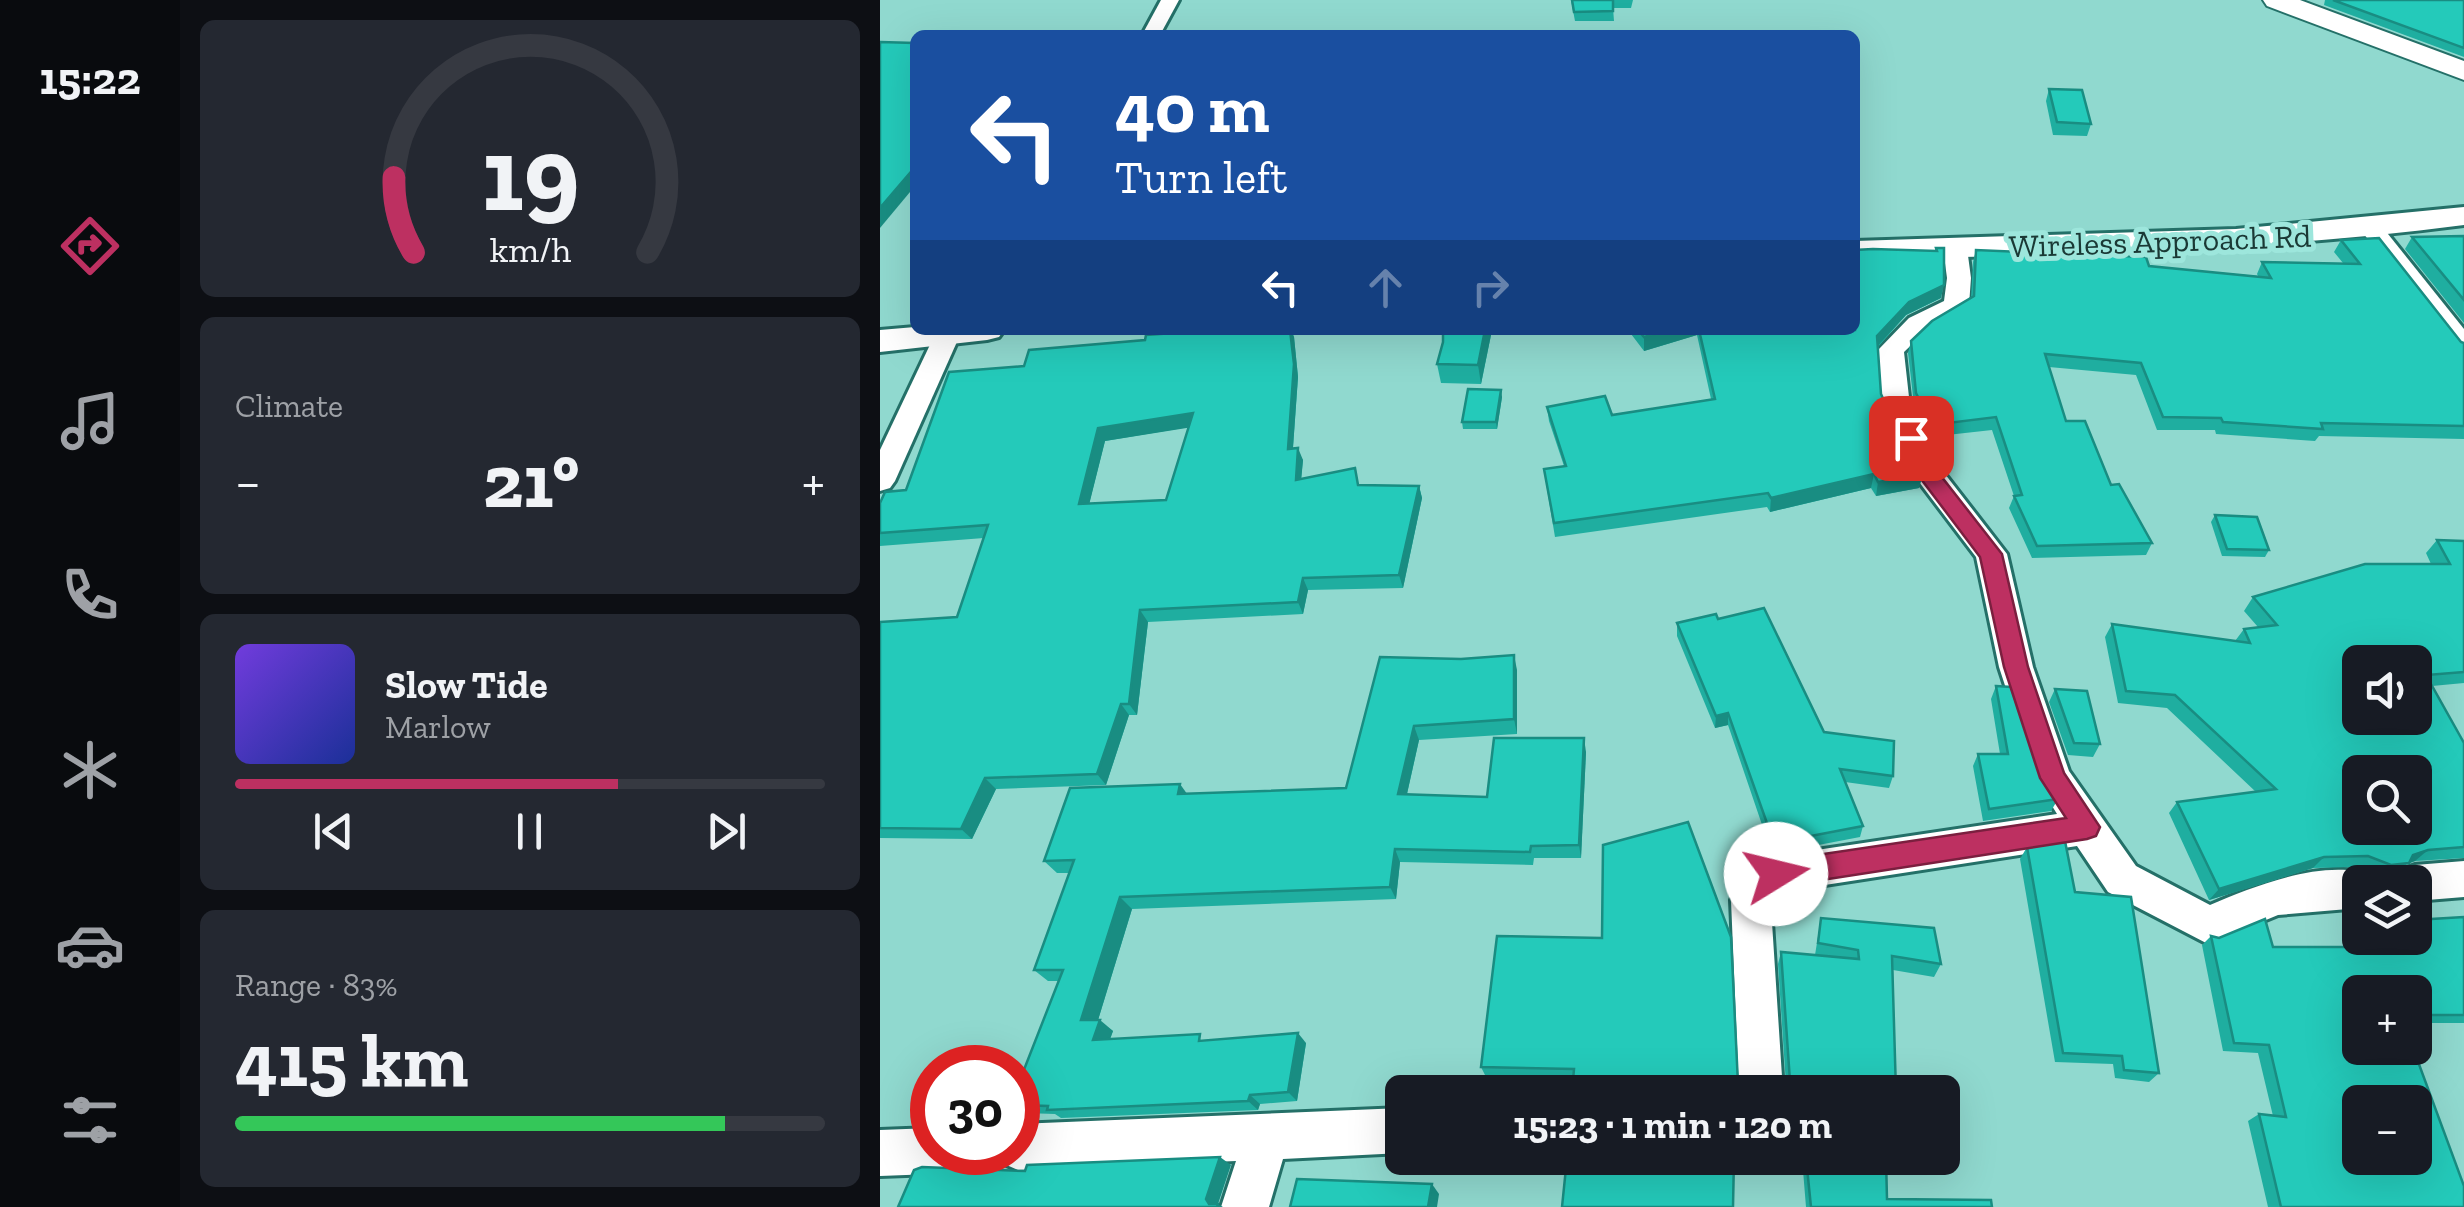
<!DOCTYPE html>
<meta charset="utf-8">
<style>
body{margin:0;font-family:"Zilla Slab",serif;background:#242831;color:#f1f3f6;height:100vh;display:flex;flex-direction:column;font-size:38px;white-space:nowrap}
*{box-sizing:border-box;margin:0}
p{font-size:32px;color:#9ea1a6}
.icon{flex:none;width:55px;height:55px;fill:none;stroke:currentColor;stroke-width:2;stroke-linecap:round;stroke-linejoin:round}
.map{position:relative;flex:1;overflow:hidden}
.panel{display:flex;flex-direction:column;gap:20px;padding:20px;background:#0d0f14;width:700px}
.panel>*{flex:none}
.top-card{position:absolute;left:30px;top:30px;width:950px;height:305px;border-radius:15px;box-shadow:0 10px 40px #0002;background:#1a4fa0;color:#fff;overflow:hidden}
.controls{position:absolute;left:1462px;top:645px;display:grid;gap:20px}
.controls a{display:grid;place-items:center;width:90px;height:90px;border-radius:15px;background:#171b24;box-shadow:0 10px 40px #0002;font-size:50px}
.speed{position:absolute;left:30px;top:1045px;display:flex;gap:20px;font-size:50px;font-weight:700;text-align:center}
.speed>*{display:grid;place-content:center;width:130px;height:130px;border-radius:50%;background:#171b24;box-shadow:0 10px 40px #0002;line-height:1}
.speed .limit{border:15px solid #d22;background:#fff;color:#111}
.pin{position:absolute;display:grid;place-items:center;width:85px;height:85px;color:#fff;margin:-42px;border-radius:20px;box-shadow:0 5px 15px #0006}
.me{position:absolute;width:110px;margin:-55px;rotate:81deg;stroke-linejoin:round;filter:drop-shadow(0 0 8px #0008)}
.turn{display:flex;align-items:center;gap:35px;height:210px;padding:0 40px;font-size:45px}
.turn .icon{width:130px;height:130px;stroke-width:2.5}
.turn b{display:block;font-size:70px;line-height:85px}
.lanes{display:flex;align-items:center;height:95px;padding:0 40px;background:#0003;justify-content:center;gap:50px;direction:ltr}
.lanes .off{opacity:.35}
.big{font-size:75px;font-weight:800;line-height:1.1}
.panel .card{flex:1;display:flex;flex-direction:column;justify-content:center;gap:15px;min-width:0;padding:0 35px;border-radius:15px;background:#242831}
.panel .dial{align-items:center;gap:0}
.dial svg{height:260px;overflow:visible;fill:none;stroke:#363941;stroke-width:7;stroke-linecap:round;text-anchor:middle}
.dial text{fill:#f1f3f6;stroke:none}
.song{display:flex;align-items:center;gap:30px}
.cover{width:120px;height:120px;border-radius:15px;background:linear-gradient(135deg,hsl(260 70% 55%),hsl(230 70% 35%))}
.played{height:10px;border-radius:5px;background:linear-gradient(90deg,#bd3061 65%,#363941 65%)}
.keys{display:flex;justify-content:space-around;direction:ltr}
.heat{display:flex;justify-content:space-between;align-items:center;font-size:55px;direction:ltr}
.charge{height:15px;border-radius:8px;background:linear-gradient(90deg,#34c759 83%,#363941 0)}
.trip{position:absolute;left:505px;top:1075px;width:575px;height:100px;border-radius:15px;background:#171b24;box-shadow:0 10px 40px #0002;font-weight:800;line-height:100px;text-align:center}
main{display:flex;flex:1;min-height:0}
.dock{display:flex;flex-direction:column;width:180px;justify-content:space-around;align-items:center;background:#090b0e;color:#9ea1a6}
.dock .icon{width:70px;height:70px}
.dock .on{color:#bd3061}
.dock b{font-size:45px;color:#f1f3f6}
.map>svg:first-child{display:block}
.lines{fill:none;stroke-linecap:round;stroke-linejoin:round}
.minor-casing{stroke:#247068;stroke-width:6}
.tertiary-casing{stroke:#247068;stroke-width:6}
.secondary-casing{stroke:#247068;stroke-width:4}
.minor{fill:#fff;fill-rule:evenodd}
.tertiary{fill:#fff;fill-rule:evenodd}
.secondary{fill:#fff;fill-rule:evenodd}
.wall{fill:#1faea0;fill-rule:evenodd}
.shaded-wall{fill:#198d82}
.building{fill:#24caba;stroke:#198d82;stroke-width:2.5;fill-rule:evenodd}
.route{fill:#bd3061;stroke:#7b1f3f;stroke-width:2.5}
.labels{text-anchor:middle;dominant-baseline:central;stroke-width:10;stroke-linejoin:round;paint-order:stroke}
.far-street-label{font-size:32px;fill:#1a3935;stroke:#9de6dc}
</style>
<main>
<nav class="dock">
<b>15:22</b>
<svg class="icon on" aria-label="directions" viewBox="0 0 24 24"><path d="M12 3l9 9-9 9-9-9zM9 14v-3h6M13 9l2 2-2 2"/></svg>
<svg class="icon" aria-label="music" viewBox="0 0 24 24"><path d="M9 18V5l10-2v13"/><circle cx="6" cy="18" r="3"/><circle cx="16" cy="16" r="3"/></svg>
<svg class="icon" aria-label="phone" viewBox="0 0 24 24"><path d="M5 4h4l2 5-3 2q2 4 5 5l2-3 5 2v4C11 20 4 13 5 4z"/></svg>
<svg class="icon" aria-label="climate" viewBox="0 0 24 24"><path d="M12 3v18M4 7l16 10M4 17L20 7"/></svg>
<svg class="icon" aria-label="car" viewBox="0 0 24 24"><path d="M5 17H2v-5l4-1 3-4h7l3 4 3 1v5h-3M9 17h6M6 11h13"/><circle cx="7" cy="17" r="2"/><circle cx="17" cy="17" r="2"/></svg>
<svg class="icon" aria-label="filters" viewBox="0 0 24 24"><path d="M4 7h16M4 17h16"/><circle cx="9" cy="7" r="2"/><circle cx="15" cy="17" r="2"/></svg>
</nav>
<section class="panel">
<div class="card dial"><svg viewBox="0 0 100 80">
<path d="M14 69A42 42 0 1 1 86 69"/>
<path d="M14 69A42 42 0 0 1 8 46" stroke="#bd3061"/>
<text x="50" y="56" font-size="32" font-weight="700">19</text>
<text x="50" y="72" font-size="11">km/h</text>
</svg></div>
<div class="card"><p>Climate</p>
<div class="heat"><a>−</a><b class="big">21°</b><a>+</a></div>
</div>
<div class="card">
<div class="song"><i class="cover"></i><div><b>Slow Tide</b><p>Marlow</p></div></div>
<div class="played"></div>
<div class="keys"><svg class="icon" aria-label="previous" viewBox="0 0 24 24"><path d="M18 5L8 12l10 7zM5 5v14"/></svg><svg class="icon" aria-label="pause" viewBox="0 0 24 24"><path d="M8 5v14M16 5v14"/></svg><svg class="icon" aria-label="next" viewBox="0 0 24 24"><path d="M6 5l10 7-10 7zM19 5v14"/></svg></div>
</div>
<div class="card"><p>Range · 83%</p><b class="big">415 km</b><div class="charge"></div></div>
</section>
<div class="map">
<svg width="1584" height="1207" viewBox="0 0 1584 1207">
<rect width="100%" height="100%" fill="#90d9cf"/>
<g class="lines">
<defs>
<g id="minor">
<path d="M281 0H299L280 35H262Z"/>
<path d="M1492 222 1500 224 1584 329V354L1575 352 1480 229Z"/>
<path d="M1075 241 1087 248 1091 278 1089 305 1047 330 1024 352 1030 406 1058 465 1127 554 1153 667 1189 771 1256 866 1330 905C1374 886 1447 857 1494 876L1497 882H1480V908L1398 915 1328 944 1228 892 1197 846 906 891 891 907 903 1092H859L851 900C860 880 876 864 896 856L1177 814 1155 778 1119 667 1096 557 1030 470 1002 406 998 350 1029 318 1064 301 1067 278 1063 248Z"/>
<path d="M57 330H77L80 335 15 481 10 488 0 491V450Z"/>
<path d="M1584 861V897L1535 901V882H1516L1521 870 1535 865Z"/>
<path d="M522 1108V1153L403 1159 389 1207H341L356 1161 138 1170 122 1163 117 1152H138V1124Z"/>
<path d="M52 1128V1152H74L68 1167 52 1174 0 1176V1130Z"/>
</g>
<g id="tertiary">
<path d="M1584 207V225C1382 251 1179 256 975 259V241L1356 229Z"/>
<path d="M35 327V330H124L119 337 107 340 0 352V330Z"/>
</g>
<path id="secondary" d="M1383 0H1420L1584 61V80L1387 6Z"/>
</defs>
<use href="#minor" class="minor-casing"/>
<use href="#tertiary" class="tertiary-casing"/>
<use href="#secondary" class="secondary-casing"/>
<use href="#minor" class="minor"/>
<use href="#tertiary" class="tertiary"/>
<use href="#secondary" class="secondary"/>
</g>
<g class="wall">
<path d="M691 0H753L751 8H733L734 21H695Z"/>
<path d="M1445 0H1584V57L1444 5Z"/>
<path d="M1169 89 1211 124 1207 136 1173 135 1166 101Z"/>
<path d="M1584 236V323L1525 249 1532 237Z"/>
<path d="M1461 240 1581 342 1584 343V439L1439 436 1435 441 1336 434 1335 430H1277L1256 375 1169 367 1186 421 1272 543 1266 555 1152 558 1129 508 1134 496 1112 430 1049 437 1034 405 1028 353 1031 341 1091 298 1093 262 1096 250 1378 276 1377 274 1382 262 1463 263 1454 252Z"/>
<path d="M1056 248 1061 298 1026 315 998 347 1001 394 1039 488 996 496 991 488 890 512 887 507 675 537 666 483 684 466 669 421 667 407 732 415 831 399 817 335 764 351 748 330H975L1056 251Z"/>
<path d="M335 330H412L414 337 418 377 413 448 423 460 421 479 479 485 539 486 542 498 523 588 428 590 423 614 268 622 257 715H249L226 785 116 789 92 839 0 838V622L77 617 104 538 0 546V503L26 490 144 366 265 340ZM309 427 286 500 209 504 225 441Z"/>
<path d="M612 330 601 384 561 383 557 364 563 342Z"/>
<path d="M622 397 617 429H583L582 422Z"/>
<path d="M1335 515 1389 550 1385 557 1342 556 1331 522Z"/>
<path d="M1557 540 1584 541V683L1552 686 1584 743V858L1535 861 1527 864 1515 874 1498 876 1475 867 1433 868 1329 900 1289 813 1297 802 1376 792 1287 708 1238 703 1225 637 1232 624 1355 641 1364 629 1378 627 1364 611 1373 597 1551 564 1546 553Z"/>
<path d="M838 619 944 732 1013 776 1009 788 965 782 983 826 980 837 892 854 848 725 835 728 797 636V623Z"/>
<path d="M500 657 637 670V734L539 740 527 794 607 797 706 752 701 858H654L653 865 520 862 516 899 252 909 218 1020 233 1031 230 1039 426 1043 417 1101 380 1104 378 1110 181 1118 175 1114 145 1113 138 1109V1085L179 981H168L154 970 190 873H177L164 861 307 794 466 788Z"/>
<path d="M1116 686 1158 767 1178 799 1171 811 1103 821 1093 766 1098 754H1120L1111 699Z"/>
<path d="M1175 689 1220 744 1213 757 1188 755 1169 702Z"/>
<path d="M1147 847 1195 892 1279 1073 1269 1082 1235 1078 1233 1064 1175 1062 1140 859Z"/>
<path d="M1584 917V1023H1535V992H1480L1584 1207H1388L1368 1121 1379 1114 1393 1116 1378 1053 1343 1051 1322 945 1331 936 1393 947H1484L1477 933 1480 931V938H1535Z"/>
<path d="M941 918 1061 964 1054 977 1013 970 1016 1092 606 1077 601 1067 617 936 858 1084 906 1085 898 964 901 952 935 955Z"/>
<path d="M922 1158H1006L1007 1199 1112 1207H926Z"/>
</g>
<g class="shaded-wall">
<path d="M35 167V186L0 228V208Z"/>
<path d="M1064 285 1061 298 1026 315 994 350 997 336 1029 302Z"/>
<path d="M410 330 414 337 418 377 412 461 408 449Z"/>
<path d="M605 330H612L601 384 598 365Z"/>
<path d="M789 330H817V335L764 351V337Z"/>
<path d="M621 390 622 397 617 429 616 422Z"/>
<path d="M313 413 319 426 225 441 206 517 199 504 218 428Z"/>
<path d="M418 448 423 460 420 492 416 480Z"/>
<path d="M994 474 991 488 890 512 891 498Z"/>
<path d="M1043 475 1039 488 996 496 998 482Z"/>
<path d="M539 486 542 498 523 588 519 575Z"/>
<path d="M423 578 428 590 423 614 418 602Z"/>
<path d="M260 610 268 622 257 715 249 704Z"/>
<path d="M634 655 637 670V734L634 719Z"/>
<path d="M241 704 249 715 226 785 217 774Z"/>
<path d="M848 713V725L835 728 836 716Z"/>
<path d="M534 726 539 740 524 807 518 794Z"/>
<path d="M704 738 706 752 701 858 699 845Z"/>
<path d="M105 778 116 789 92 839 81 829Z"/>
<path d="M300 784 310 798 298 794Z"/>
<path d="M515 849 520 862 516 899 510 887Z"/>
<path d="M1548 850 1535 861 1527 864 1533 855Z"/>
<path d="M1444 857 1433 868 1329 900 1339 889Z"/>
<path d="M240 897 252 909 215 1030 201 1020Z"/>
<path d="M220 1020 233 1031 226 1050 213 1040Z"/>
<path d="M418 1033 426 1043 417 1101 408 1092Z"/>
<path d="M370 1095 380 1104 378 1110 368 1101Z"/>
<path d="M340 1157 351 1165 338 1204 343 1207H335L329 1204 326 1199Z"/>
<path d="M552 1184 559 1194 557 1207H548Z"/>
</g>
<g class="building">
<path d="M692 0H733V11L694 12Z"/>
<path d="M1453 0H1584V48Z"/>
<path d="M0 42 35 43V167L0 208Z"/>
<path d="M1169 89 1202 90 1211 124 1177 122Z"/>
<path d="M1584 236V300L1532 237Z"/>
<path d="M1499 238 1581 342 1584 343V426L1441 423 1443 429 1343 422 1341 418 1283 417 1261 363 1165 354 1186 421H1205L1231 485 1239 484 1272 543 1157 546 1134 496 1142 495 1116 417 1052 425 1036 393 1031 341 1052 321 1094 296 1096 250 1266 257 1269 266 1391 278 1382 262 1480 264 1461 240Z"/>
<path d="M1056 248H1064V285L1029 302 997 336 1001 394 1030 458 1043 475 998 482 994 474 891 498 888 493 674 523 664 469 686 466 667 407 725 396 732 415 835 399 819 330H975V250L993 249 1057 251Z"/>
<path d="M335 330H410L414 364 408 449 418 448 416 480 475 468 478 485 539 486 519 575 423 578 418 602 260 610 249 704H241L217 774 105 778 81 829 0 828V622L77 617 108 525 0 533V503L5 492 26 490 69 372 144 366 149 350 265 340 266 335ZM313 413 286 500 199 504 218 428Z"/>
<path d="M563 330H605L598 365 557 364 563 342Z"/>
<path d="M758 330H789L764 337Z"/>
<path d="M588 389 621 390 616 422H582Z"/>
<path d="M1335 515 1377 517 1389 550 1347 549Z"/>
<path d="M1557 540 1584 541V672L1546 675 1584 743V847L1548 850 1533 855 1529 863 1511 865 1488 856 1444 857 1339 889 1297 802 1396 789 1295 695 1246 691 1232 624 1370 643 1364 629 1397 625 1373 597 1485 564H1570ZM1480 662H1535V718H1480ZM1480 772H1535V828H1480Z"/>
<path d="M884 608 944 732 1014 741 1013 776 960 769 983 826 894 843 848 713 836 716 797 623 836 614 838 619Z"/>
<path d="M634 655V719L534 726 518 794 607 797 614 738H704L699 845 651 846 650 852 515 849 510 887 240 897 201 1020H220L213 1040 320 1034 319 1041 418 1033 408 1092 370 1095 368 1101 167 1110 168 1106 138 1105V1085L183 970H154L194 860 164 861 190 788 300 784 298 794 466 788 500 657 581 659Z"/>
<path d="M1116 686 1131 687 1158 767 1178 799 1109 809 1098 754H1128Z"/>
<path d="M1175 689 1207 691 1220 744 1194 743Z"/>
<path d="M808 822 851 937 858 1084 906 1085 910 1081 901 952 979 959 978 950 938 943 941 918 1054 928 1061 964 1012 956 1016 1092H692L694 1069 601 1067 617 936 722 938 723 845Z"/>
<path d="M1185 841 1195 892 1251 897 1279 1073 1244 1070 1242 1056 1183 1053 1147 847Z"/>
<path d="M1584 917V1015H1535V992H1480V1048H1533L1584 1186V1207H1401L1379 1114 1406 1117 1389 1045 1354 1043 1331 936 1339 938 1385 919 1393 947H1501L1496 938H1535V920ZM1480 1102H1535V1158H1480Z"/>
<path d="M340 1157 326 1199 329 1204H338L337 1207H18L34 1170 42 1167 145 1171 147 1165Z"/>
<path d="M687 1158H854L853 1207H682Z"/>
<path d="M926 1158H1006L1007 1199 1111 1200 1112 1207H931Z"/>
<path d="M417 1179 552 1184 548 1207H410Z"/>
</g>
<path class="route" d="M1031 431 1038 433 1054 467 1122 554 1148 667 1184 773 1220 827 1216 836 1207 839 896 887 886 883 882 874 886 865 896 861 1186 818 1160 778 1124 667 1100 557 1038 475 1021 438Z"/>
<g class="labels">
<g class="far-street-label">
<text transform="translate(1280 241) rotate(-2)">Wireless Approach Rd</text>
</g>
</g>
</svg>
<div class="controls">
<a><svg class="icon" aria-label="sound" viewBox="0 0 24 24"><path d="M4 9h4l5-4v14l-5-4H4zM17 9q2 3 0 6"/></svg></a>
<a><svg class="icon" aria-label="search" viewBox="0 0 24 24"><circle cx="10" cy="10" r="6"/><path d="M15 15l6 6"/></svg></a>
<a><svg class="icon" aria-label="layers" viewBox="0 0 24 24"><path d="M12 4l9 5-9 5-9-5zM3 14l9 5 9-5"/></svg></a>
<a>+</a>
<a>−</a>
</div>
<div class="speed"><div class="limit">30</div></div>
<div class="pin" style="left:1031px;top:438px;background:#d93025"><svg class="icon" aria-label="arrive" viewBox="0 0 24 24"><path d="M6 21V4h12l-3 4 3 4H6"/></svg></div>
<svg class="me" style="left:896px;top:874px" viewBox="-20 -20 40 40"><circle r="19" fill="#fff"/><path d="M0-13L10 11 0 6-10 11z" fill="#bd3061"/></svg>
<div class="trip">15:23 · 1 min · 120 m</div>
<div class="top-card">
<div class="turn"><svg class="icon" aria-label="left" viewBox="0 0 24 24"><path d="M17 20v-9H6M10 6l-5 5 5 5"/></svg><div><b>40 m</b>Turn left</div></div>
<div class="lanes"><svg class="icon" aria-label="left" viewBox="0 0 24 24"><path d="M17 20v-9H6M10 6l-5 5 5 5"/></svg><svg class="icon off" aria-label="ahead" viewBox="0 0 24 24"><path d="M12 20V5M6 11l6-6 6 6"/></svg><svg class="icon off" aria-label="right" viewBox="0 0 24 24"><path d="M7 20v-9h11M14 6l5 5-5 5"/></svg></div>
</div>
</div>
</main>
